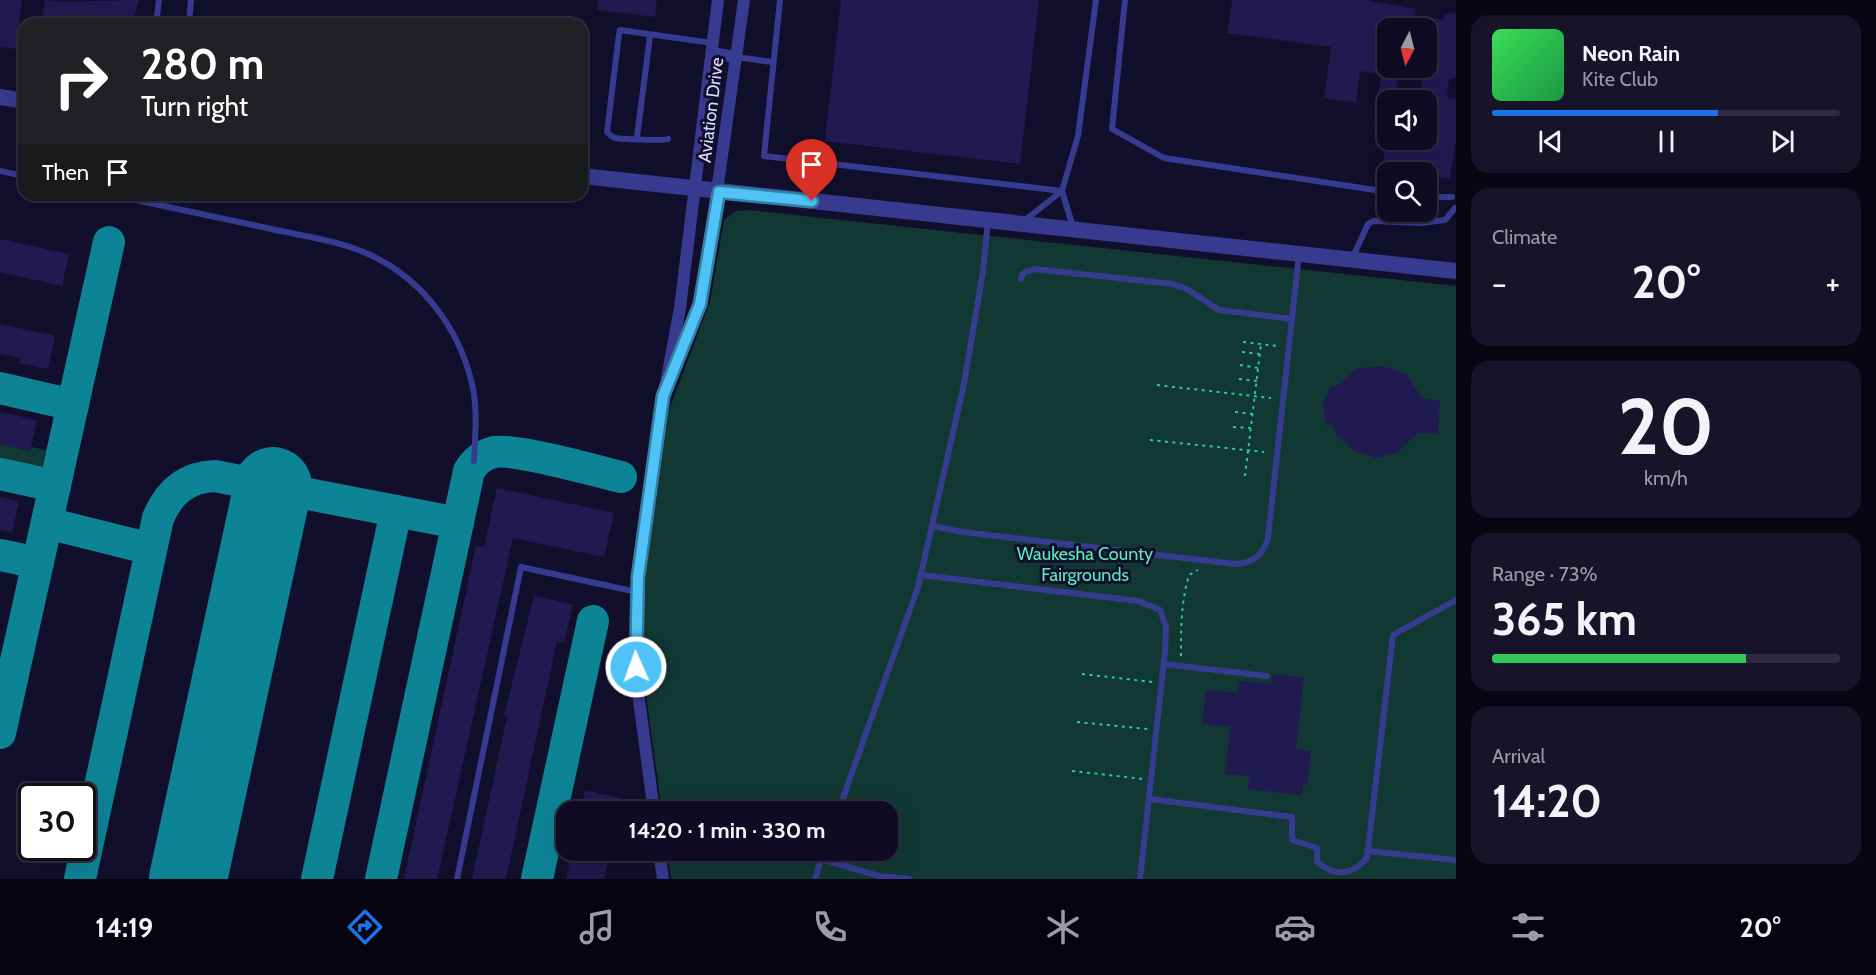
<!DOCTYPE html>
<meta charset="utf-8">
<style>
body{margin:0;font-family:Cabin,sans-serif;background:#17142a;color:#f1f3f6;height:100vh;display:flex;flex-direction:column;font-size:22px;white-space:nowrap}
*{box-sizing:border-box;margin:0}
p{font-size:20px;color:#9b9ba5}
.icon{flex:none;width:33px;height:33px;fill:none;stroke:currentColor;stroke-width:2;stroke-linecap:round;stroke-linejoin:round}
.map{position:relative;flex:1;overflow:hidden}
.details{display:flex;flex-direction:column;gap:15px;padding:15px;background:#080613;width:420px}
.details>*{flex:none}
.hud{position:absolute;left:18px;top:18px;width:570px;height:183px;border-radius:18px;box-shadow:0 6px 24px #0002,0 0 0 2px #2e2b40;background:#202124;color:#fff;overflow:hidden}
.needle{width:39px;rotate:187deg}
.tools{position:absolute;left:1377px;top:18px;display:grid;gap:12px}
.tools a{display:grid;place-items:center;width:60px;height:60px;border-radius:12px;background:#0e0b22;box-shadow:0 6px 24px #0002,0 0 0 2px #2e2b40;font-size:30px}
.speed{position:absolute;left:18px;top:783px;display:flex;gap:12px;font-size:30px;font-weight:700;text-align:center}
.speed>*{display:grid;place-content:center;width:78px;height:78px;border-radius:50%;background:#0e0b22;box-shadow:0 6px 24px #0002,0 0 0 2px #2e2b40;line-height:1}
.speed .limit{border:3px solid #111;border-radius:9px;background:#fff;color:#111}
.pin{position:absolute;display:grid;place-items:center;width:51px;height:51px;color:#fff;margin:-62px -26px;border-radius:50% 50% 50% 0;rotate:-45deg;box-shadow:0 0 6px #0007}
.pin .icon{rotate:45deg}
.me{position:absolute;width:66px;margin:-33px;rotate:358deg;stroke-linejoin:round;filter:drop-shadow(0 0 4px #0008)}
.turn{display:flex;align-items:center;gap:21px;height:126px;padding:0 24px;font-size:27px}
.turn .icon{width:78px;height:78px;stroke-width:2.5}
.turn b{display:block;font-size:42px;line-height:51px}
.then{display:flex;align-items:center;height:57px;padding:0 24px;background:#0003;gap:12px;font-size:22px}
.big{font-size:45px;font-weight:800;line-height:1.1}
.details .widget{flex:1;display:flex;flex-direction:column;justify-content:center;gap:9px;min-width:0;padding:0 21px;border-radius:18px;background:#17142a}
.details .dial{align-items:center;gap:0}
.dial b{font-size:78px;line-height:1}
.song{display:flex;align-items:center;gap:18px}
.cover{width:72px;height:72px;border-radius:9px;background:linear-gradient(135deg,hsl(130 70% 55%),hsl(140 70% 35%))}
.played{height:6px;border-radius:3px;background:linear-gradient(90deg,#1a73e8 65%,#2e2b40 65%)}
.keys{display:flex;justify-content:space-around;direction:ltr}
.heat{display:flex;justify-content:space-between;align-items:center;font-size:33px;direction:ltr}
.charge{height:9px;border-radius:4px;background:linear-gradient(90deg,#34c759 73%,#2e2b40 0)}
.trip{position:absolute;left:556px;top:801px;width:342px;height:60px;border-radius:18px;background:#0e0b22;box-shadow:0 6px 24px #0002,0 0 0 2px #2e2b40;font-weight:800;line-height:60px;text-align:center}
.tabs{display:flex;height:96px;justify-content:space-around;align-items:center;background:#06040e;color:#9b9ba5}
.tabs .icon{width:42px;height:42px}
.tabs .on{color:#1a73e8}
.tabs b{font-size:27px;color:#f1f3f6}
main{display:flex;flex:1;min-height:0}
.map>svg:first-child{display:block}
.green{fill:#123834}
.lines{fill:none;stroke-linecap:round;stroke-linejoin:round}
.taxiway{stroke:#0d8496;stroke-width:32}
.runway{stroke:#0d8496;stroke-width:78}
.building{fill:#201a50;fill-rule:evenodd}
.path{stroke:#27c8b1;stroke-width:2;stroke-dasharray:3 4.5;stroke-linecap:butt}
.service{stroke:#373b90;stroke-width:6}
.minor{stroke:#373b90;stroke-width:12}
.tertiary{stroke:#373b90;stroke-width:16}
.route-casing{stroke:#337fa1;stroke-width:15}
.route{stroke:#4fc3f7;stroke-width:10}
.labels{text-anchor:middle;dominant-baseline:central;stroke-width:6;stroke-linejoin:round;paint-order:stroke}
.street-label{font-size:18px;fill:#dddcff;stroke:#120f2d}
.park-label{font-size:18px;fill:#5deabb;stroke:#120f2d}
</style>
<main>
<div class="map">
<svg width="1456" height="879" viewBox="0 0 1456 879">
<rect width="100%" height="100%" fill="#120f2d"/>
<g class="green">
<path d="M748 210 1456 286V879H671L667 851 888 850V812H662L643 672 646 571 669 410 710 302 724 220 736 211Z"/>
<path d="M0 444 30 451 31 447 46 450 40 476 0 468Z"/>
</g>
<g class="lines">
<g class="taxiway">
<path d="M0 388 73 405"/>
<path d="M0 474 55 486"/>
<path d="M396 511 458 523"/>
<path d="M47 523 151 549"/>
<path d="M0 555 38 563"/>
<path d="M0 733 109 242"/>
<path d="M80 879 158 518C169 492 187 477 215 476L396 511 317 879"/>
<path d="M381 879 469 471C475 461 482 455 494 452 513 448 597 471 621 477"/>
<path d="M537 879 593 621"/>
</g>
<path class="runway" d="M188 879 273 486"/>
</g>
<g class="building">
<path d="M0 0H22L16 49 0 47Z"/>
<path d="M45 0 61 2 139 0 132 24H41Z"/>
<path d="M598 0H657L655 17 597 10Z"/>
<path d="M841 0H1039L1020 164 825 141Z"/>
<path d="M1232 0H1366L1416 9 1415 16 1443 20 1444 15 1456 13V78L1449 79 1447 98 1456 99V140L1450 179 1426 176V172L1382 170 1386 140H1426V100H1419L1422 79 1398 76 1395 100H1388V128L1374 126 1381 74 1360 71 1356 103 1324 98 1331 47 1227 33ZM1388 28H1426V68H1388Z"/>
<path d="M0 239 69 254 62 286 0 272Z"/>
<path d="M0 324 55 336 48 369 19 363 20 358 0 354Z"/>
<path d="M1382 366 1407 374 1422 398 1440 401 1438 434 1418 433 1397 453 1377 458 1354 451 1336 434 1332 424 1326 425 1323 404 1331 385 1335 387 1356 369Z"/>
<path d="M0 412 37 420 30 451 0 444Z"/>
<path d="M497 488 614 513 604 557 513 538 437 879H404L476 546 484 547Z"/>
<path d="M0 497 19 501 12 533 0 530Z"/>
<path d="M534 596 573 604 564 643 557 641 506 879H472L507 717 504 716Z"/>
<path d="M1273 674 1304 678 1296 749 1311 751 1307 785 1303 784 1302 795 1248 789 1249 776 1225 774 1230 727 1202 724 1206 690 1237 693 1239 681 1271 684Z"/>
<path d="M585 790 621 798 618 812H581Z"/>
<path d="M572 850H610L604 879H566Z"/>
</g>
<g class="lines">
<g class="path">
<path d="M1243 342 1277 346"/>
<path d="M1242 352 1260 354"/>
<path d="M1240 365 1258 368"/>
<path d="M1239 379 1257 381"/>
<path d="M1157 385 1271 398"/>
<path d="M1235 412 1253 414"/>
<path d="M1233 427 1251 428"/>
<path d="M1150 440 1264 452"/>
<path d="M1245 476 1261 344"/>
<path d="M1181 656C1181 629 1181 601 1189 575L1198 570"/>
<path d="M1082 674 1153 682"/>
<path d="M1077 722 1148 729"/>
<path d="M1072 771 1143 779"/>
</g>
<g class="service">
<path d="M780 0 764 156 1062 191 1078 136 1096 0"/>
<path d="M1125 0 1112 129 1164 158 1388 192"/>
<path d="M156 24 159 0"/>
<path d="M189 24 191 0"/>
<path d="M736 57 772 62"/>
<path d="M637 137 650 36"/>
<path d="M668 139C665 141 620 139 615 138 612 137 609 134 607 132L619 34 620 30 712 43"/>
<path d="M0 171 24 176"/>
<path d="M112 195C164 206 215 217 267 228 301 236 337 240 368 254 422 278 459 328 472 384 478 409 475 436 474 461"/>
<path d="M1426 197H1452"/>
<path d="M1025 220 1062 191 1073 227"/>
<path d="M1352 259 1368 224 1373 221 1421 223 1445 220 1455 208"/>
<path d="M1021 279 1023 273 1035 269 1173 284 1187 289 1219 310 1292 319"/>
<path d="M933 526 963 532 1235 564C1253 563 1263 556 1268 538L1299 254"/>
<path d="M921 575 1138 601 1160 610 1166 627 1165 652 1140 879"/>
<path d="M1164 664 1267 676"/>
<path d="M1150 799 1292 817V840L1317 848V862C1336 877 1351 876 1367 858L1393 635 1456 600"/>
<path d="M838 812 918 587 964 384 983 271 988 221"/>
<path d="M1367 851 1456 860"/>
<path d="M821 859 879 876 909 879"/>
<path d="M457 879 521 567 637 592"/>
<path d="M815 879 824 850"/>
</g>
<g class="minor">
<path d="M712 53 736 57"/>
<path d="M673 371 695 319 703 290 744 0"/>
<path d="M654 812 637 685V577L659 421 680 308 718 0"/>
<path d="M659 850 663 879"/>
</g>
<g class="tertiary">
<path d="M0 97 24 101"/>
<path d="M582 176 1456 271"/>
</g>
</g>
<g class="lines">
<defs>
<path id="route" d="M636 667 638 577 663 396 700 304 719 192 812 201"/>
</defs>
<use href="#route" class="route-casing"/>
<use href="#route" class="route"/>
</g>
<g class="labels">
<g class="street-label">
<text transform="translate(711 110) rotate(-83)">Aviation Drive</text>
</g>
<g class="park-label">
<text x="1085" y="554">Waukesha County<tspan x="1085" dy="21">Fairgrounds</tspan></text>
</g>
</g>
</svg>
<div class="tools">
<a><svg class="needle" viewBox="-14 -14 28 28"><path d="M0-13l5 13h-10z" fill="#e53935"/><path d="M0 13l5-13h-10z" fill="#9b9ba5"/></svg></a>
<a><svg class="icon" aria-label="sound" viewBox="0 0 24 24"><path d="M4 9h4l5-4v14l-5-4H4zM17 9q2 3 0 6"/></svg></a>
<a><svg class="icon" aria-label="search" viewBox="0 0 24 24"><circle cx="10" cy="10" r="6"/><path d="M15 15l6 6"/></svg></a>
</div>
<div class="speed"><div class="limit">30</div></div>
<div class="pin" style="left:812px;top:201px;background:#d93025"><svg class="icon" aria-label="arrive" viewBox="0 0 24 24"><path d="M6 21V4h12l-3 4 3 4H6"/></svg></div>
<svg class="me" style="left:636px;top:667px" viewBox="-20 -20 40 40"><circle r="17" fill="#4fc3f7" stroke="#fff" stroke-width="3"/><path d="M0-11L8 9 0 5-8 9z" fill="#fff"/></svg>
<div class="trip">14:20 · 1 min · 330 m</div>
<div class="hud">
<div class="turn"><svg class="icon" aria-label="right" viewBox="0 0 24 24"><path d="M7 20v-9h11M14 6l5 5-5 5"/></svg><div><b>280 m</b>Turn right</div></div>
<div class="then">Then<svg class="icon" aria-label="arrive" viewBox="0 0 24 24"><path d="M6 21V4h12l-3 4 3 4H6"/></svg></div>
</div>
</div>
<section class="details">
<div class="widget">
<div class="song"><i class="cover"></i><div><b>Neon Rain</b><p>Kite Club</p></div></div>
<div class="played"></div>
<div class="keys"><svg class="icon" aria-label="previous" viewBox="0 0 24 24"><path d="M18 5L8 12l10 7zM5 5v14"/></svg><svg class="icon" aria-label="pause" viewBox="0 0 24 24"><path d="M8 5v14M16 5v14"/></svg><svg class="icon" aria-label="next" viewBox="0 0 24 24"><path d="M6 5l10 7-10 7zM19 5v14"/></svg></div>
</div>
<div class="widget"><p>Climate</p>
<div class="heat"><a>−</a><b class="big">20°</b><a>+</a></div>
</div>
<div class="widget dial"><b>20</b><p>km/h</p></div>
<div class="widget"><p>Range · 73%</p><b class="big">365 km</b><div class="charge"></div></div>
<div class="widget"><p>Arrival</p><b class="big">14:20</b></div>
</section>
</main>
<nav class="tabs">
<b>14:19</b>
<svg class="icon on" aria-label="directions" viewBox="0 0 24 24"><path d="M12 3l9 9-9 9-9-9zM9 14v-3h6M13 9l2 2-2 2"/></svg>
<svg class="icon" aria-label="music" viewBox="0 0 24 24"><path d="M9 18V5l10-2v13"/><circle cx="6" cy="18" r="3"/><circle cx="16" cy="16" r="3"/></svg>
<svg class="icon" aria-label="phone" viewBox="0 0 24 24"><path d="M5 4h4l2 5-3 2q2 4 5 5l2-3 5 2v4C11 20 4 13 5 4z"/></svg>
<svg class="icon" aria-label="climate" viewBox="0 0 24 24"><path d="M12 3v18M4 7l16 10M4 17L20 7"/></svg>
<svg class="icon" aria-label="car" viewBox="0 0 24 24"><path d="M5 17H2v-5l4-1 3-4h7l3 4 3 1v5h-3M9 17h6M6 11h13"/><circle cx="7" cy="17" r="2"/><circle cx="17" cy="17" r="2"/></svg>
<svg class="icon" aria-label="filters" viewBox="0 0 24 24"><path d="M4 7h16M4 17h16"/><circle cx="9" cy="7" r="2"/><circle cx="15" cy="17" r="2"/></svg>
<b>20°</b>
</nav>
